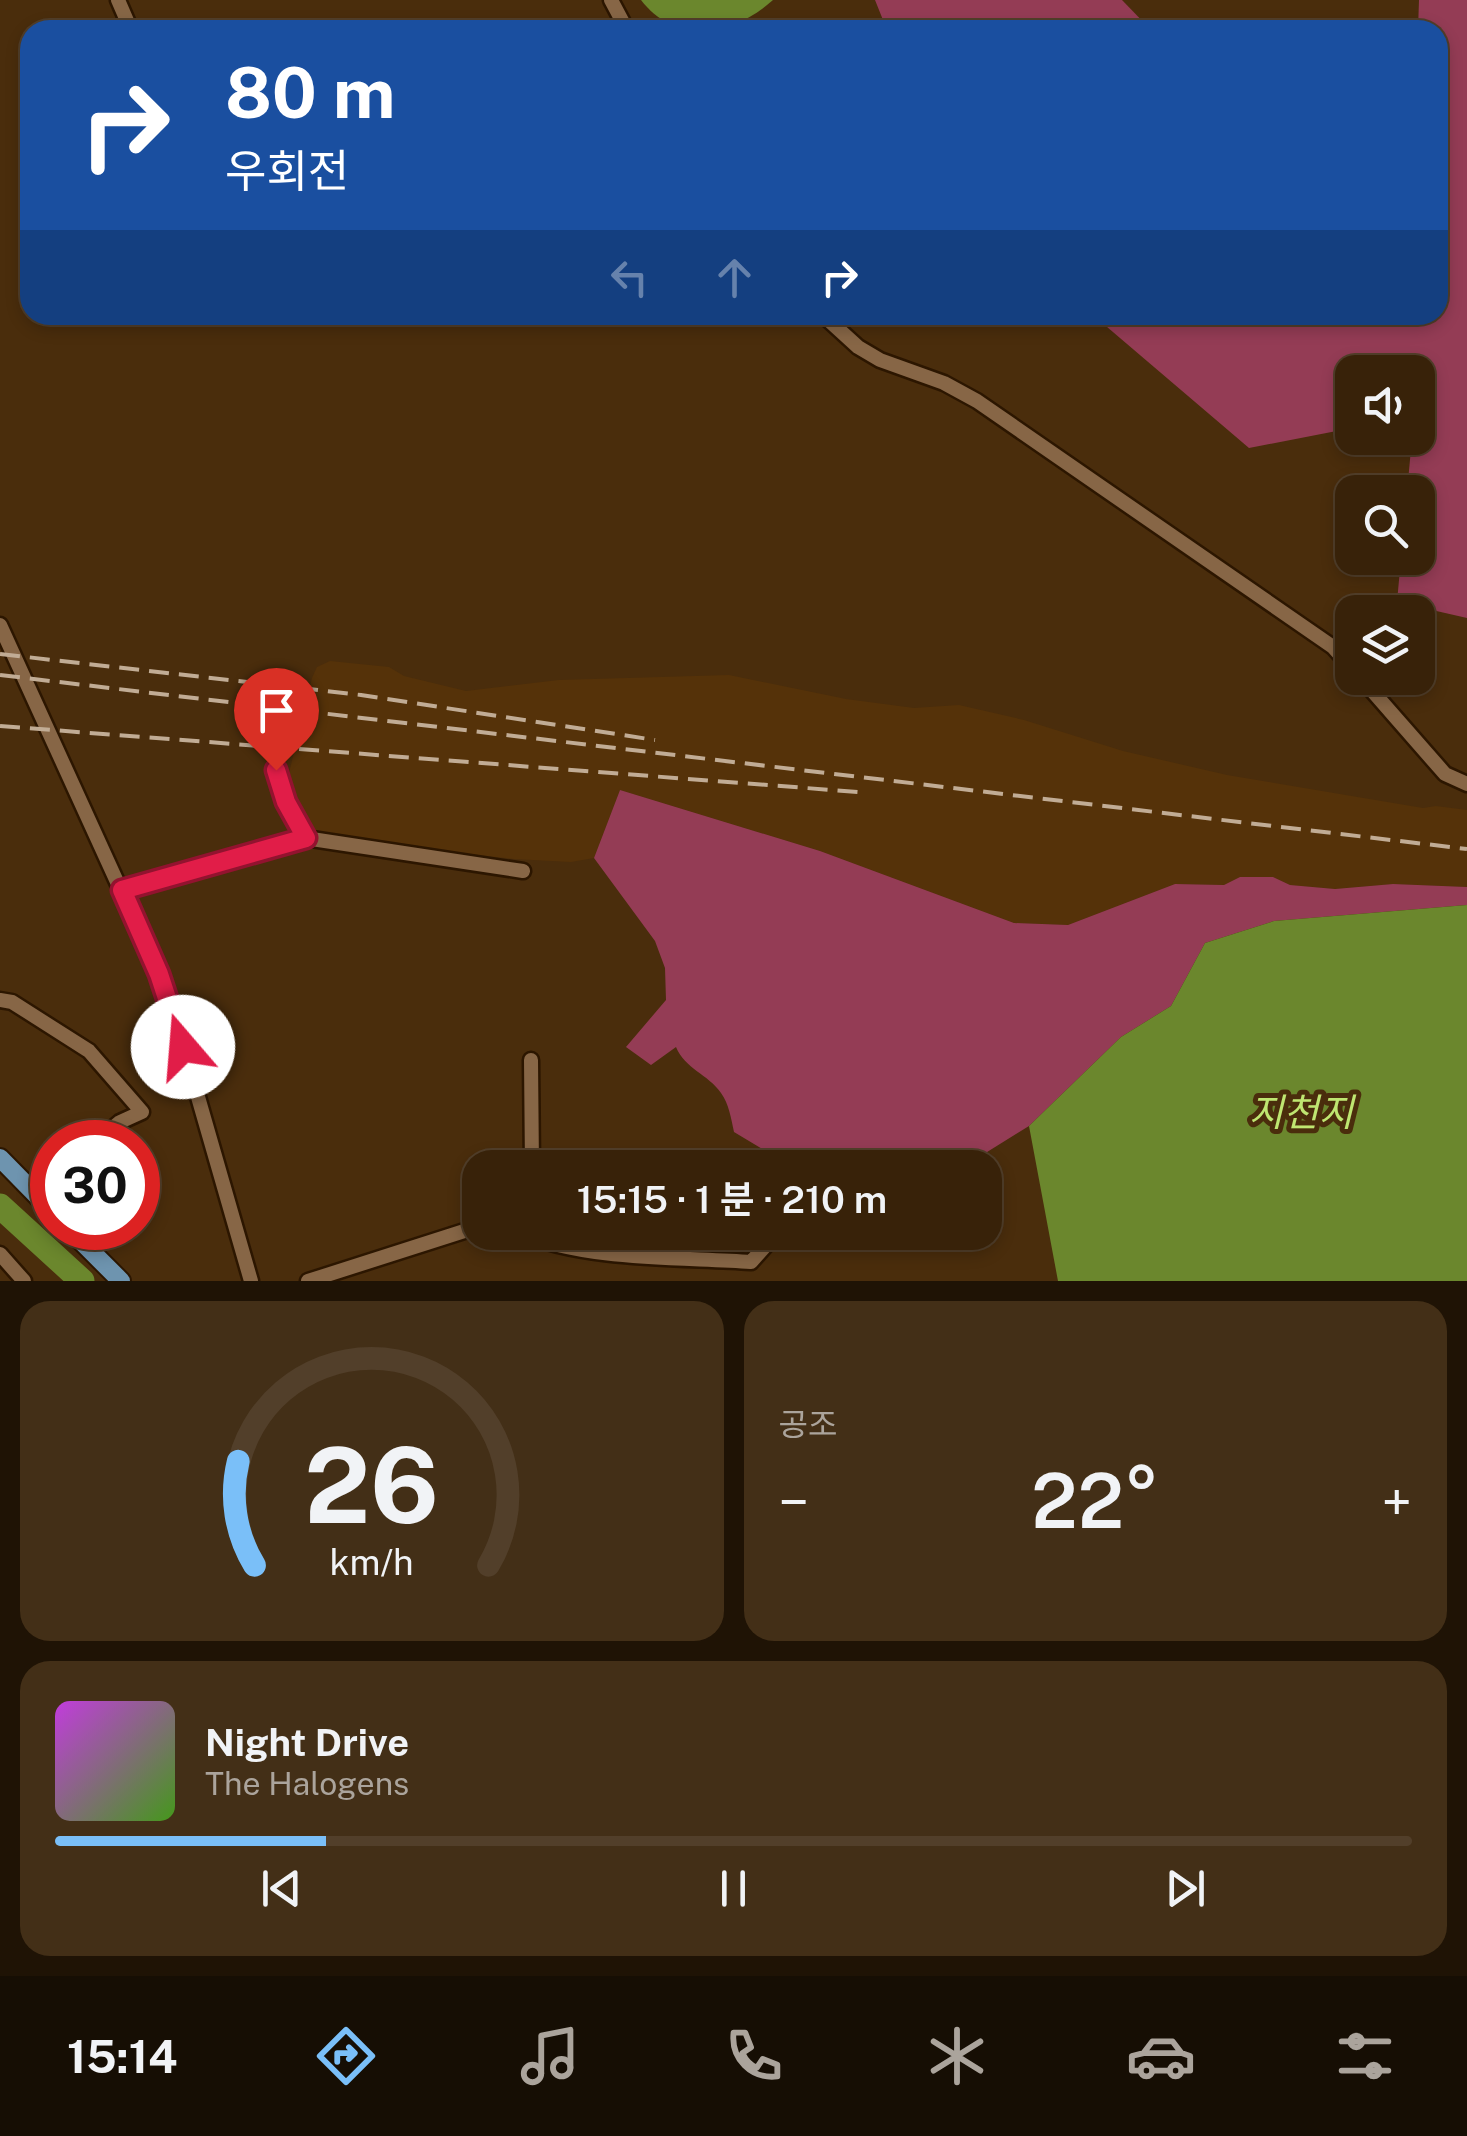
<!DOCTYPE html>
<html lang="ko">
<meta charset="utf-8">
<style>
body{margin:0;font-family:"Public Sans","Noto Sans KR",sans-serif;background:#432f17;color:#f1f3f6;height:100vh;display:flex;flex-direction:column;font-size:38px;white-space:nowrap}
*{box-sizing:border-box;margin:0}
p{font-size:32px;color:#aba49c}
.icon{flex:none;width:55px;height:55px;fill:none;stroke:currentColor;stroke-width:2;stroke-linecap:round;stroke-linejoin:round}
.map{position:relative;height:1281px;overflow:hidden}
.drawer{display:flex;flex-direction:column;gap:20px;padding:20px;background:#1f1305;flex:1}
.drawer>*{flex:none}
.guide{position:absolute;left:20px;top:20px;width:1428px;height:305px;border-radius:30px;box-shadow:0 5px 15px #0003,0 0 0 2px #523f2a;background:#1a4fa0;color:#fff;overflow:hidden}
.tools{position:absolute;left:1335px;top:355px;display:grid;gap:20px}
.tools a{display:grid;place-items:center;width:100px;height:100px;border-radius:20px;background:#382209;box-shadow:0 5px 15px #0003,0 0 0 2px #523f2a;font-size:50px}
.speed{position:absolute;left:30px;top:1120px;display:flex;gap:20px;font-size:50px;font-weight:700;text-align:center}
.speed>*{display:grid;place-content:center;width:130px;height:130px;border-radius:50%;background:#382209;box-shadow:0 5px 15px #0003,0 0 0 2px #523f2a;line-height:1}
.speed .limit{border:15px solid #d22;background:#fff;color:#111}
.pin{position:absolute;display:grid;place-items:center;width:85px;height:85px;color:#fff;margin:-102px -42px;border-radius:50% 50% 50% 0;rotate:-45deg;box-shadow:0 0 10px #0007}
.pin .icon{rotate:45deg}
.me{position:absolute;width:110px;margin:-55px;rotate:342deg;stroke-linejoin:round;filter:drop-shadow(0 0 8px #0008)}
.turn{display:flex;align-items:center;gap:35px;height:210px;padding:0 40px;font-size:45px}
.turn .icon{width:130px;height:130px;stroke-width:2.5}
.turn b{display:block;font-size:70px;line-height:85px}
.lanes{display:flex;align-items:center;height:95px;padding:0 40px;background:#0003;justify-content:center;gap:50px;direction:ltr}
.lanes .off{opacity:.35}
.big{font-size:75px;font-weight:600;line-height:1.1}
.drawer .card{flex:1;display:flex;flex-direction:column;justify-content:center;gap:15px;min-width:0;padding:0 35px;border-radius:30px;background:#432f17}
.drawer .dial{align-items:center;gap:0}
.dial svg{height:260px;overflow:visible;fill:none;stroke:#523f2a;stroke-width:7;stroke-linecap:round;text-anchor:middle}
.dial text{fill:#f1f3f6;stroke:none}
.song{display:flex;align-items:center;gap:30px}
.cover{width:120px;height:120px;border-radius:15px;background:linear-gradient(135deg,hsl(290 70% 55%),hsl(100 70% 35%))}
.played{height:10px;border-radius:5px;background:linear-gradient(90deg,#7abff8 20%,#523f2a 20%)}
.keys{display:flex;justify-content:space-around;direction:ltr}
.heat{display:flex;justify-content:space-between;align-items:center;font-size:55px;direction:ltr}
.drawer .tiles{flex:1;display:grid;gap:20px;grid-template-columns:1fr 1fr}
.card:last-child{grid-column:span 2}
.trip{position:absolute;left:462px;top:1150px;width:540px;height:100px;border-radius:30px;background:#382209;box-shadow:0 5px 15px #0003,0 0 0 2px #523f2a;font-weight:600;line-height:100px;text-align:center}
.tabs{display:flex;height:160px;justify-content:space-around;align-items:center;background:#160e04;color:#aba49c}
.tabs .icon{width:70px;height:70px}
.tabs .selected{color:#7abff8}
.tabs b{font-size:45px;color:#f1f3f6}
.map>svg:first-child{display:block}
.built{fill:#553209}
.forest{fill:#943c55}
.water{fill:#6b872d}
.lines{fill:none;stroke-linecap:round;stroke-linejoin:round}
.river{stroke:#6b872d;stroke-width:25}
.minor-casing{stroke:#2c1600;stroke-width:19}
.major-casing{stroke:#2c1600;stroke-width:22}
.minor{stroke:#876646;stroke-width:14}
.major{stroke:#6e94af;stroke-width:18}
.rail{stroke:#c1ac95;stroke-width:4;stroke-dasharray:20 10;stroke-linecap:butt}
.route-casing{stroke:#92132f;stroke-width:25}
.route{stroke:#e11d48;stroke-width:18}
.labels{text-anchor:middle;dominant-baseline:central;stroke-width:10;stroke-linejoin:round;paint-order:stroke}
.water-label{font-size:38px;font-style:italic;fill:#bfe671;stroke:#4a2d0c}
</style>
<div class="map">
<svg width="1467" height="1281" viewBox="0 0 1467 1281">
<rect width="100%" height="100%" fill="#4a2d0c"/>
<path class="built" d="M330 661 389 667 404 676 466 691 559 680 729 675 846 699 914 708 959 705 1024 720 1123 751 1227 775 1423 808 1436 806 1467 810V887L1393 884 1335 889 1290 885 1273 877H1240L1224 885 1175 884 1068 925 1014 923 820 851 620 790 594 858 571 862 514 859 338 840 316 833 299 819 292 801 289 773 312 678 317 667Z"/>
<g class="forest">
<path d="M875 0H1122L1151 30H887Z"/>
<path d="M1419 0H1467V618L1397 602 1401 558H1418V492H1407L1412 438H1418V372H1352V428L1249 448 1093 315H1438V30H1418Z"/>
<path d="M620 790 820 851 1014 923 1068 925 1175 884 1224 885 1240 877H1273L1290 885 1335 889 1393 884 1467 887V905L1274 921 1205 943 1171 1006 1121 1037 1029 1126 963 1167H792L734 1132C731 1118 729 1104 721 1093 708 1074 685 1069 676 1047L651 1065 626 1047 666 1000 665 968 655 941 594 858Z"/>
</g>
<g class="water">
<path d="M641 0H773C734 35 677 47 641 0Z"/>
<path d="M1467 905V1281H1058L1029 1126 1121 1037 1171 1006 1205 943 1274 921Z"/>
</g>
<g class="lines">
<path class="river" d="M0 1206 82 1281"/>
<defs>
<g id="minor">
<path d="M118 0 131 30"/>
<path d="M611 0 627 30"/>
<path d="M823 315 858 347 880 360 944 383 977 401 1333 647 1352 668"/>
<path d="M0 625 159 974 175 1017 251 1281"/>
<path d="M1361 678 1445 774 1467 784"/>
<path d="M277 770 287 802 305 838"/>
<path d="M122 891 305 838 523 871"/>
<path d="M0 1000 12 1002 89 1051 142 1112 120 1122 96 1142"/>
<path d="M531 1060 532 1168"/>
<path d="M518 1232C586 1261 678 1257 751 1262L768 1243"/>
<path d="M86 1246 95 1228"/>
<path d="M0 1254 24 1281"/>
<path d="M308 1281 480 1226"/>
</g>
<g id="major">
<path d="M0 1158 52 1211"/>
<path d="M68 1228 121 1281"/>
</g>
</defs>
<use href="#minor" class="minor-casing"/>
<use href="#major" class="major-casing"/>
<use href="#minor" class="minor"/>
<use href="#major" class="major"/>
<g class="rail">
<path d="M0 654 361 695 655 740"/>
<path d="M0 675 1467 849"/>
<path d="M0 726 858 792"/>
</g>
</g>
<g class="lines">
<defs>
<path id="route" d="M183 1047 159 974 122 890 306 838 286 802 276 770"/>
</defs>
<use href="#route" class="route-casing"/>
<use href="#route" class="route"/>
</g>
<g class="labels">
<g class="water-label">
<text x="1301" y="1112">지천지</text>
</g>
</g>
</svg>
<div class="tools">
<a><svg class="icon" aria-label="sound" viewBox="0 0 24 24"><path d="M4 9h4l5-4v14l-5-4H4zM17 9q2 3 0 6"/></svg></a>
<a><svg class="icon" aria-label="search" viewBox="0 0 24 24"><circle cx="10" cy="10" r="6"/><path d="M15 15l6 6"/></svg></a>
<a><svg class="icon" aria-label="layers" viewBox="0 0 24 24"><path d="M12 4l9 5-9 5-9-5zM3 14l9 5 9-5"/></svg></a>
</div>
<div class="speed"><div class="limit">30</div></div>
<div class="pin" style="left:276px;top:770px;background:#d93025"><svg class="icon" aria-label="arrive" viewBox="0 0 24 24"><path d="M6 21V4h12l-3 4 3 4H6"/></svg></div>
<svg class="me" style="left:183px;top:1047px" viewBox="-20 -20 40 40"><circle r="19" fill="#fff"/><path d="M0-13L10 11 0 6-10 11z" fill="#e11d48"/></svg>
<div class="trip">15:15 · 1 분 · 210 m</div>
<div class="guide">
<div class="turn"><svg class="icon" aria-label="right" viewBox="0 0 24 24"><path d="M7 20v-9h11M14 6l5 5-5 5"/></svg><div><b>80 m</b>우회전</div></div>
<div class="lanes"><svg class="icon off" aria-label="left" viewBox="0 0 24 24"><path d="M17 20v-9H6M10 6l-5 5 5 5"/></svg><svg class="icon off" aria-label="ahead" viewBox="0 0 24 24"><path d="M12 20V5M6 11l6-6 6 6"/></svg><svg class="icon" aria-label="right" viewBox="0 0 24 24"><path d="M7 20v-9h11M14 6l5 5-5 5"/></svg></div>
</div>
</div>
<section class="drawer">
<div class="tiles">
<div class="card dial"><svg viewBox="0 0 100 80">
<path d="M14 69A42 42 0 1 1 86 69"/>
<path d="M14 69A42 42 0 0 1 9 37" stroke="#7abff8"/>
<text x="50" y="56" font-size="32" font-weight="700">26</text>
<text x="50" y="72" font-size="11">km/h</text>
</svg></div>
<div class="card"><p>공조</p>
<div class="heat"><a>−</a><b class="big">22°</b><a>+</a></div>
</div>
<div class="card">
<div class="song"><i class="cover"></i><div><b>Night Drive</b><p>The Halogens</p></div></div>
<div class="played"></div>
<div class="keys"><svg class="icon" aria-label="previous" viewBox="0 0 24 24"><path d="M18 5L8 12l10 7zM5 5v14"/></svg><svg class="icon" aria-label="pause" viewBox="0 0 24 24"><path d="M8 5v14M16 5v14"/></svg><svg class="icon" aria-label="next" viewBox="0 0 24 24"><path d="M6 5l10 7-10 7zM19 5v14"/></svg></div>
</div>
</div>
</section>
<nav class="tabs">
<b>15:14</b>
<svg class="icon selected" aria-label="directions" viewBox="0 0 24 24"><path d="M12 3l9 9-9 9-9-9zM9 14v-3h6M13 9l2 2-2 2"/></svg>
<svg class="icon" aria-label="music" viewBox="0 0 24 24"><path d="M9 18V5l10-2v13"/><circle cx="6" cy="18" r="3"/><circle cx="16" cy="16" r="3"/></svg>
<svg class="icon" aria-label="phone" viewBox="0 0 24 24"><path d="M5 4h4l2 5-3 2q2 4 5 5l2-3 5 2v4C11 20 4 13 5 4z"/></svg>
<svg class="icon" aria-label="climate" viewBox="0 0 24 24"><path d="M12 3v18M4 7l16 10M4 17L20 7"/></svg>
<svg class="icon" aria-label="car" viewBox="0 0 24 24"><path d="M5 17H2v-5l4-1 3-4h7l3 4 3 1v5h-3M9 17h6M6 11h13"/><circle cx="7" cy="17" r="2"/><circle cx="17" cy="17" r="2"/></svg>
<svg class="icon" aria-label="filters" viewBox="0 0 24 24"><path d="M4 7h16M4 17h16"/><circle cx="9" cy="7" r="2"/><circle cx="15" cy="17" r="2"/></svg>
</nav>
